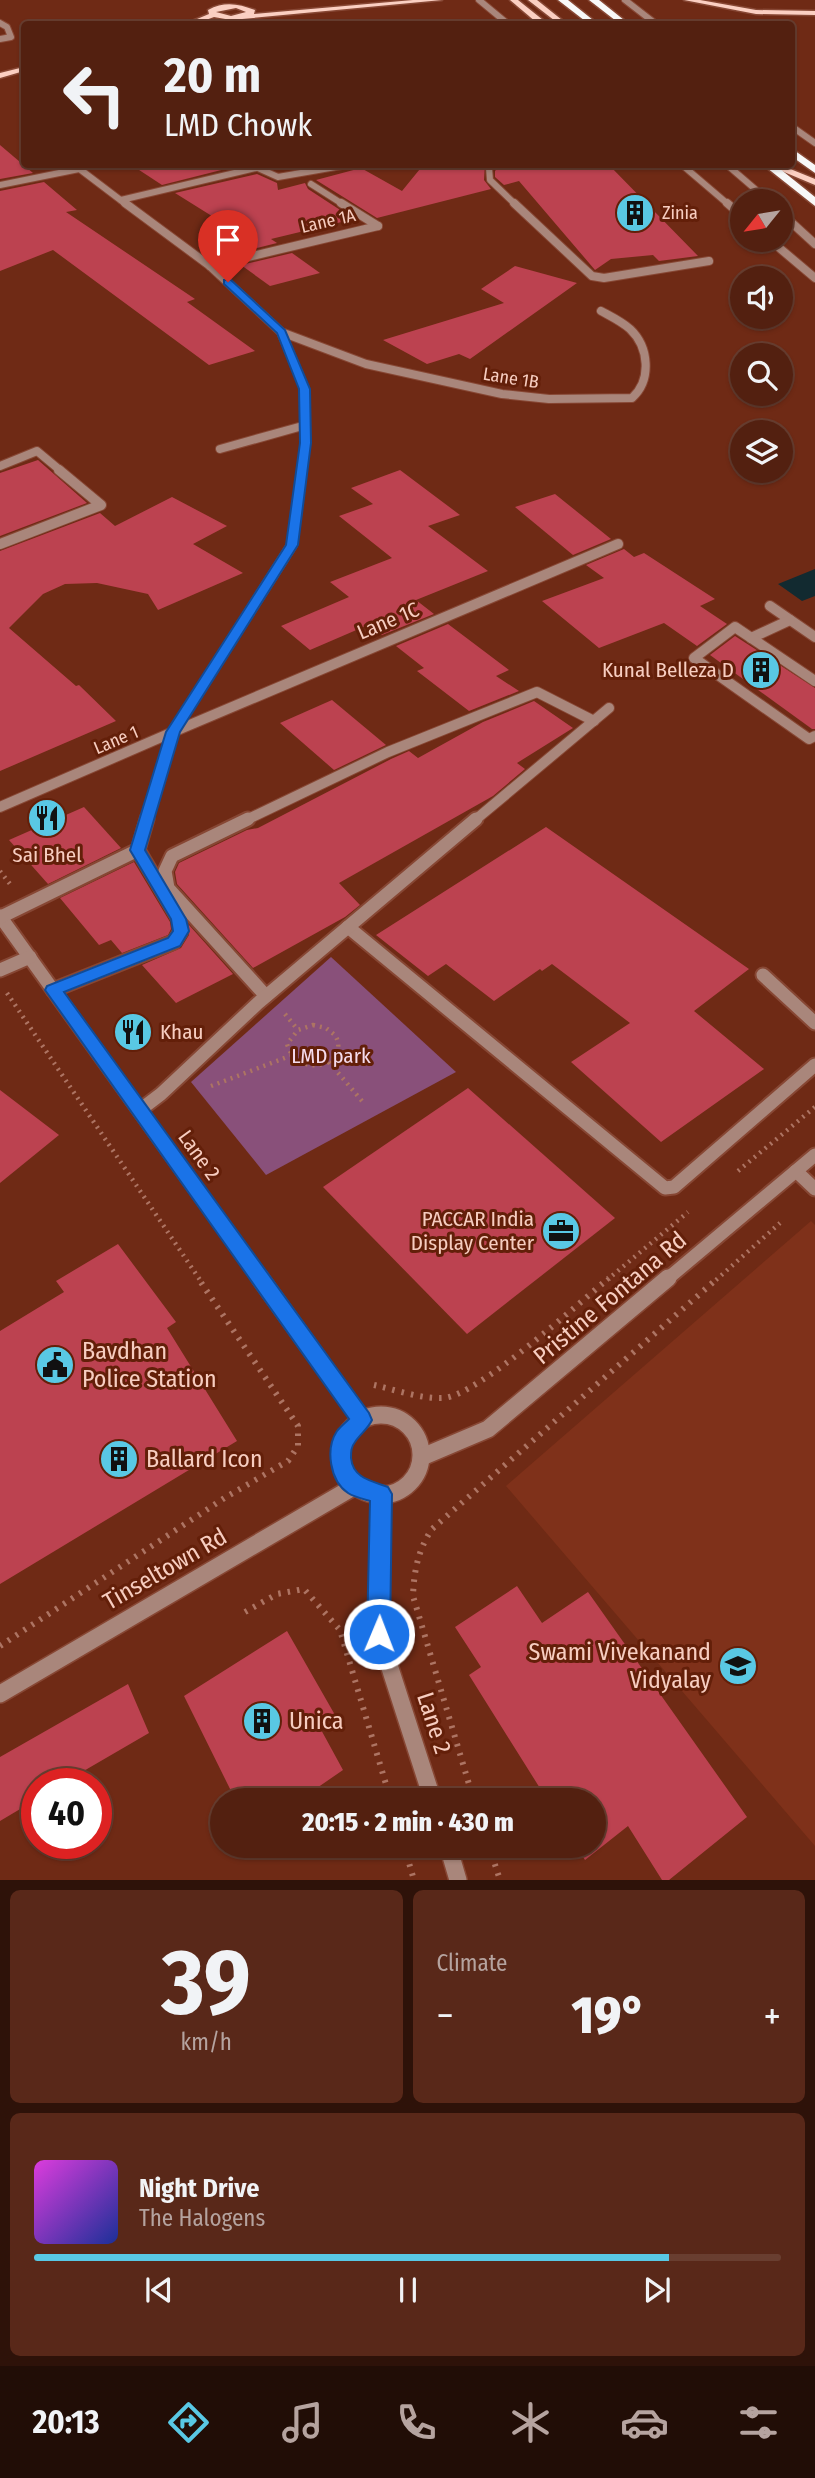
<!DOCTYPE html>
<meta charset="utf-8">
<style>
body{margin:0;font-family:"Fira Sans Condensed",sans-serif;background:#592819;color:#f1f3f6;height:100vh;display:flex;flex-direction:column;font-size:26px;white-space:nowrap}
*{box-sizing:border-box;margin:0}
p{font-size:23px;color:#b5a39f}
.icon{flex:none;width:38px;height:38px;fill:none;stroke:currentColor;stroke-width:2;stroke-linecap:round;stroke-linejoin:round}
.map{position:relative;height:1880px;overflow:hidden}
.details{display:flex;flex-direction:column;gap:10px;padding:10px;background:#2e1209;flex:1}
.details>*{flex:none}
.banner{position:absolute;left:21px;top:21px;width:774px;height:147px;border-radius:7px;box-shadow:0 2px 5px #0004,0 0 0 2px #693e30;background:#532010;color:#f1f3f6;overflow:hidden}
.needle{width:46px;rotate:240deg}
.fabs{position:absolute;left:730px;top:189px;display:grid;gap:14px}
.fabs a{display:grid;place-items:center;width:63px;height:63px;border-radius:50%;background:#532010;box-shadow:0 2px 5px #0004,0 0 0 2px #693e30;font-size:35px}
.speed{position:absolute;left:21px;top:1768px;display:flex;gap:14px;font-size:35px;font-weight:700;text-align:center}
.speed>*{display:grid;place-content:center;width:91px;height:91px;border-radius:50%;background:#532010;box-shadow:0 2px 5px #0004,0 0 0 2px #693e30;line-height:1}
.speed .limit{border:10px solid #d22;background:#fff;color:#111}
.pin{position:absolute;display:grid;place-items:center;width:60px;height:60px;color:#fff;margin:-72px -30px;border-radius:50% 50% 50% 0;rotate:-45deg;box-shadow:0 0 7px #0007}
.pin .icon{rotate:45deg}
.me{position:absolute;width:77px;margin:-38px;rotate:1deg;stroke-linejoin:round;filter:drop-shadow(0 0 5px #0008)}
.turn{display:flex;align-items:center;gap:24px;height:147px;padding:0 28px;font-size:32px}
.turn .icon{width:91px;height:91px;stroke-width:2.5}
.turn b{display:block;font-size:49px;line-height:60px}
.big{font-size:52px;font-weight:800;line-height:1.1}
.details .card{flex:1;display:flex;flex-direction:column;justify-content:center;gap:10px;min-width:0;padding:0 24px;border-radius:10px;background:#592819}
.details .dial{align-items:center;gap:0}
.dial b{font-size:91px;line-height:1}
.song{display:flex;align-items:center;gap:21px}
.cover{width:84px;height:84px;border-radius:10px;background:linear-gradient(135deg,hsl(300 70% 55%),hsl(230 70% 35%))}
.played{height:7px;border-radius:4px;background:linear-gradient(90deg,#59c8e4 85%,#693e30 85%)}
.keys{display:flex;justify-content:space-around;direction:ltr}
.heat{display:flex;justify-content:space-between;align-items:center;font-size:38px;direction:ltr}
.details .tiles{flex:1;display:grid;gap:10px;grid-template-columns:1fr 1fr}
.card:last-child{grid-column:span 2}
.trip{position:absolute;left:210px;top:1788px;width:396px;height:70px;border-radius:35px;background:#532010;box-shadow:0 2px 5px #0004,0 0 0 2px #693e30;font-weight:800;line-height:70px;text-align:center}
.tab-bar{display:flex;height:112px;justify-content:space-around;align-items:center;background:#210d06;color:#b5a39f}
.tab-bar .icon{width:49px;height:49px}
.tab-bar .active{color:#59c8e4}
.tab-bar b{font-size:32px;color:#f1f3f6}
.map>svg:first-child{display:block}
.built{fill:#7f311a}
.green{fill:#89507a}
.water{fill:#122a30}
.building{fill:#bc4250}
.lines{fill:none;stroke-linecap:round;stroke-linejoin:round}
.minor-far4-casing{stroke:#874734;stroke-width:8}
.minor-far3-casing{stroke:#874734;stroke-width:10}
.minor-far2-casing{stroke:#874734;stroke-width:12}
.minor-far1-casing{stroke:#874734;stroke-width:17}
.minor-casing{stroke:#874734;stroke-width:20}
.major-casing{stroke:#874734;stroke-width:3}
.highway-casing{stroke:#874734;stroke-width:3}
.path-far1{stroke:#ad7463;stroke-width:4.5;stroke-dasharray:2 5;stroke-linecap:butt}
.path{stroke:#ad7463;stroke-width:6;stroke-dasharray:2.5 7;stroke-linecap:butt}
.minor-far4{stroke:#a9867b;stroke-width:6}
.minor-far3{stroke:#a9867b;stroke-width:8}
.minor-far2{stroke:#a9867b;stroke-width:10}
.minor-far1{stroke:#a9867b;stroke-width:13}
.minor{stroke:#a9867b;stroke-width:17}
.major{fill:#fbcfc2;fill-rule:evenodd}
.highway{fill:#f8f8f8;fill-rule:evenodd}
.route{fill:#1a73e8;stroke:#114b97;stroke-width:2}
.labels{text-anchor:middle;dominant-baseline:central;stroke-width:6;stroke-linejoin:round;paint-order:stroke}
.far-poi-label{font-size:18px;fill:#f7cdc0;stroke:#631f09;text-anchor:start}
.far-street-label{font-size:18px;fill:#f7cdc0;stroke:#631f09}
.street-label{font-size:21px;fill:#f7cdc0;stroke:#631f09}
.poi-label{font-size:21px;fill:#f7cdc0;stroke:#631f09;text-anchor:end}
.park-label{font-size:21px;fill:#f5dbed;stroke:#631f09}
.near-street-label{font-size:24px;fill:#f7cdc0;stroke:#631f09}
.near-poi-label{font-size:24px;fill:#f7cdc0;stroke:#631f09;text-anchor:start}
</style>
<div class="map">
<svg width="815" height="1880" viewBox="0 0 815 1880">
<rect width="100%" height="100%" fill="#6f2a15"/>
<path class="built" d="M811 1221 815 1225V1846L506 1486Z"/>
<path class="green" d="M331 957 456 1072 266 1175 191 1082Z"/>
<path class="water" d="M815 569V596L802 601 778 584Z"/>
<g class="building">
<path d="M0 145 33 173 0 179Z"/>
<path d="M130 164H245L162 185Z"/>
<path d="M424 164H485L484 180 491 189 377 218 316 180 361 168 402 191Z"/>
<path d="M501 164H608L698 256 659 261 653 255 611 259 595 270 519 181 504 185 495 177V171Z"/>
<path d="M257 174 277 183 278 190 305 183 308 189 354 219 271 239 277 243 228 255 201 235 231 228 175 193Z"/>
<path d="M44 182 77 210 66 212 195 299 187 302 255 351 209 365 53 250 0 271V191Z"/>
<path d="M292 253 320 273 270 286 241 265Z"/>
<path d="M515 266 577 283 470 359 459 354 427 364 383 340 504 303 481 289Z"/>
<path d="M38 460 87 503 0 536V473Z"/>
<path d="M400 470 460 515 428 526 488 571 416 600 434 614 382 635 368 625 310 650 281 626 349 597 330 582 392 558 339 516 373 504 351 488Z"/>
<path d="M555 494 611 539 573 555 515 507Z"/>
<path d="M172 497 227 526 193 544 243 573 158 610 148 594 97 583 65 584 43 594 9 628 76 686 79 685 116 721 0 771V551L100 513 115 526Z"/>
<path d="M624 549 634 557 644 553 715 599 700 606 727 624 697 646 664 623 599 648 542 601 604 578 586 565Z"/>
<path d="M448 624 509 670 496 676 519 691 469 711 417 671 424 668 396 646Z"/>
<path d="M735 636 815 688V729H812L710 655Z"/>
<path d="M332 700 386 745 334 770 280 723Z"/>
<path d="M534 701 573 728 517 763 525 769 493 796 339 883 360 905 345 917 253 968 177 884 175 872 179 863 247 830 258 828 391 759 409 751 418 758 483 722Z"/>
<path d="M84 807 121 848 48 884 9 840Z"/>
<path d="M546 827 749 969 694 1011 764 1069 661 1142 571 1062 630 1023 552 964 542 971 540 969 494 1001 446 964 428 976 376 935Z"/>
<path d="M134 862 170 922 171 929 168 935 122 953 111 940 99 945 60 898Z"/>
<path d="M189 925 233 974 176 1003 142 965 181 948 189 935Z"/>
<path d="M468 1088 615 1218 467 1334 323 1187Z"/>
<path d="M0 1090 59 1135 0 1183Z"/>
<path d="M118 1244 176 1322 167 1328 237 1441 0 1584V1331L64 1292 56 1281Z"/>
<path d="M517 1586 542 1623 588 1592 747 1817 669 1880H662L628 1826 585 1860 576 1846H593V1801H548L469 1675 481 1667 455 1627Z"/>
<path d="M287 1631 335 1715 319 1726 343 1770 298 1801H236L184 1696Z"/>
<path d="M128 1684 149 1733 63 1783H37V1799L0 1821V1757Z"/>
</g>
<g class="lines">
<defs>
<g id="minor-far4">
<path d="M479 0 508 24"/>
<path d="M625 0 656 24"/>
<path d="M0 23 7 27 11 37 0 39"/>
<path d="M791 126 815 143"/>
<path d="M73 164 127 205"/>
<path d="M495 164 489 168 490 180 516 205"/>
<path d="M681 164 729 205"/>
<path d="M726 164 769 201"/>
<path d="M251 165 278 177 353 164"/>
<path d="M311 184 344 205"/>
<path d="M0 185 79 169"/>
<path d="M121 200 256 168"/>
</g>
<g id="minor-far3">
<path d="M125 203 210 266 281 332 305 389 306 443 302 471"/>
<path d="M341 203 378 226"/>
<path d="M514 203 592 276 604 278 709 261"/>
<path d="M727 203 742 216"/>
<path d="M780 212 815 244"/>
<path d="M770 240 815 278"/>
<path d="M210 266 378 226"/>
<path d="M281 332 366 364 502 394 549 399 632 398C652 380 649 347 630 329 621 321 610 316 601 311"/>
<path d="M220 449 306 425"/>
<path d="M0 466 37 451 61 471"/>
</g>
<g id="minor-far2">
<path d="M0 544 101 505 59 470"/>
<path d="M770 606 815 637"/>
<path d="M751 638 790 620"/>
<path d="M815 681 735 627 694 658 809 739 815 736"/>
<path d="M0 807 173 732 292 545 302 470"/>
<path d="M147 821 173 732 618 544"/>
<path d="M244 821 388 752 537 692 594 721"/>
<path d="M474 821 609 708"/>
</g>
<g id="minor-far1">
<path d="M248 819 172 856 165 871 168 888 266 996"/>
<path d="M0 916 261 1280"/>
<path d="M1 917 138 850 147 819"/>
<path d="M348 927 665 1188 674 1187 815 1065"/>
<path d="M0 970 30 957"/>
<path d="M763 975 815 1023"/>
<path d="M53 990 174 942 181 931 179 919 138 850"/>
<path d="M140 1110 161 1094 258 1003 476 819"/>
<path d="M796 1171 815 1189"/>
<path d="M666 1280 815 1155"/>
</g>
<g id="minor">
<path d="M260 1278 362 1420"/>
<circle cx="381" cy="1455" r="40"/>
<path d="M422 1457 488 1429 668 1278"/>
<path d="M381 1494 379 1634 433 1801"/>
<path d="M0 1694 355 1486"/>
<path d="M448 1846 458 1880"/>
</g>
<g id="major">
<path d="M413 0H442L231 20 214 17 195 24H185L209 14 208 10C225 1 238 4 255 10L254 14ZM236 8 246 12 231 16 216 12Z"/>
<path d="M510 0H518L543 20 536 22Z"/>
<path d="M528 0H537L567 24H559Z"/>
<path d="M684 0H700L756 10 815 11V15L756 14Z"/>
<path d="M24 67V71L0 78V73Z"/>
<path d="M765 164H778L815 179V185Z"/>
</g>
<g id="highway">
<path d="M558 0H568L598 24H589Z"/>
<path d="M589 0H599L629 24H620Z"/>
<path d="M791 148 815 165V173L791 156Z"/>
<path d="M762 164H774L815 197V206Z"/>
</g>
</defs>
<use href="#minor-far4" class="minor-far4-casing"/>
<use href="#minor-far3" class="minor-far3-casing"/>
<use href="#minor-far2" class="minor-far2-casing"/>
<use href="#minor-far1" class="minor-far1-casing"/>
<use href="#minor" class="minor-casing"/>
<use href="#major" class="major-casing"/>
<use href="#highway" class="highway-casing"/>
<g class="path-far1">
<path d="M0 871 10 884"/>
<path d="M7 993 200 1280"/>
<path d="M285 1014 298 1030"/>
<path d="M313 1025 326 1028 335 1035C352 1064 298 1081 287 1044L298 1030Z"/>
<path d="M329 1062 362 1101"/>
<path d="M211 1086 290 1056"/>
<path d="M738 1171 815 1107"/>
<path d="M607 1280 688 1212"/>
<path d="M716 1280 780 1223"/>
</g>
<g class="path">
<path d="M374 1385C396 1390 421 1399 443 1398 476 1397 579 1303 609 1278"/>
<path d="M245 1612 277 1594 304 1589 340 1630 391 1801"/>
<path d="M0 1646 226 1497 288 1461 298 1446V1426L198 1278"/>
<path d="M474 1801 413 1596C414 1571 418 1550 432 1529L718 1278"/>
<path d="M404 1846 414 1880"/>
<path d="M489 1846 500 1880"/>
</g>
<use href="#minor-far4" class="minor-far4"/>
<use href="#minor-far3" class="minor-far3"/>
<use href="#minor-far2" class="minor-far2"/>
<use href="#minor-far1" class="minor-far1"/>
<use href="#minor" class="minor"/>
<use href="#major" class="major"/>
<use href="#highway" class="highway"/>
</g>
<path class="route" d="M224 280H231L285 330 310 389 311 443 298 545 180 732 145 850 186 919 189 931 180 946 64 992 369 1413 372 1420C368 1429 360 1434 355 1442 351 1447 351 1452 351 1458 353 1479 373 1481 388 1487L392 1494 390 1634 387 1642 379 1645 371 1642 367 1634 370 1501C363 1499 354 1497 348 1493 330 1481 325 1449 337 1431 340 1427 345 1423 349 1419L45 990 47 986 168 938 173 931 171 919 130 850 166 732 286 545 300 443 299 389 277 333 224 284Z"/>
<defs>
<symbol id="building-disc" viewBox="-11 -11 22 22"><circle r="9.5" fill="#59c8e4" stroke="#631f09"/><path d="M-4-6H4V6H1V3H-1V6H-4ZM-2.5-4.3h1.7v1.8h-1.7ZM.8-4.3h1.7v1.8H.8ZM-2.5-1h1.7V.8h-1.7ZM.8-1h1.7V.8H.8Z" fill="#111"/></symbol>
<symbol id="restaurant-disc" viewBox="-11 -11 22 22"><circle r="9.5" fill="#59c8e4" stroke="#631f09"/><path d="M-5-6h1v4h1v-4h1v4h1v-4h1v5L-1.5 .5V6h-2V.5L-5-1ZM5-6V6H3V1.5H1.5Q1.5-4 5-6Z" fill="#111"/></symbol>
<symbol id="office-disc" viewBox="-11 -11 22 22"><circle r="9.5" fill="#59c8e4" stroke="#631f09"/><path d="M-6-3h4V-5.5h4V-3h4V5H-6ZM-1-4.5V-3h2v-1.5ZM-6 0V1H6V0Z" fill="#111"/></symbol>
<symbol id="civic-disc" viewBox="-11 -11 22 22"><circle r="9.5" fill="#59c8e4" stroke="#631f09"/><path d="M-.6-6.5H3V-4.5H.6V-3L4-1V1h2V6H-6V1h2V-1L-.6-3ZM-1.2 2.5V6h2.4V2.5Z" fill="#111"/></symbol>
<symbol id="school-disc" viewBox="-11 -11 22 22"><circle r="9.5" fill="#59c8e4" stroke="#631f09"/><path d="M0-5L7-2L0 1L-7-2ZM-4 1L0 2.5L4 1V4Q0 6-4 4Z" fill="#111"/></symbol>
</defs>
<g fill-rule="evenodd">
<use href="#building-disc" x="613" y="191" width="44" height="44"/>
<use href="#building-disc" x="739" y="648" width="44" height="44"/>
<use href="#restaurant-disc" x="25" y="796" width="44" height="44"/>
<use href="#restaurant-disc" x="111" y="1010" width="44" height="44"/>
<use href="#office-disc" x="539" y="1209" width="44" height="44"/>
<use href="#civic-disc" x="33" y="1343" width="44" height="44"/>
<use href="#building-disc" x="97" y="1437" width="44" height="44"/>
<use href="#school-disc" x="716" y="1644" width="44" height="44"/>
<use href="#building-disc" x="240" y="1699" width="44" height="44"/>
</g>
<g class="labels">
<g class="far-poi-label">
<text x="662" y="213">Zinia</text>
</g>
<g class="far-street-label">
<text transform="translate(328 221) rotate(-13)">Lane 1A</text>
<text transform="translate(511 378) rotate(9)">Lane 1B</text>
<text transform="translate(116 740) rotate(-23)">Lane 1</text>
</g>
<g class="street-label">
<text transform="translate(388 621) rotate(-23)">Lane 1C</text>
<text transform="translate(199 1155) rotate(54)">Lane 2</text>
</g>
<g class="poi-label">
<text x="734" y="670">Kunal Belleza D</text>
<text x="47" y="855" text-anchor="middle">Sai Bhel</text>
<text x="160" y="1032" text-anchor="start">Khau</text>
<text x="534" y="1219">PACCAR India<tspan x="534" dy="24">Display Center</tspan></text>
</g>
<g class="park-label">
<text x="331" y="1056">LMD park</text>
</g>
<g class="near-street-label">
<text transform="translate(610 1298) rotate(-40)">Pristine Fontana Rd</text>
<text transform="translate(165 1569) rotate(-30)">Tinseltown Rd</text>
<text transform="translate(434 1723) rotate(72)">Lane 2</text>
</g>
<g class="near-poi-label">
<text x="82" y="1351">Bavdhan<tspan x="82" dy="28">Police Station</tspan></text>
<text x="146" y="1459">Ballard Icon</text>
<text x="711" y="1652" text-anchor="end">Swami Vivekanand<tspan x="711" dy="28">Vidyalay</tspan></text>
<text x="289" y="1721">Unica</text>
</g>
</g>
</svg>
<div class="fabs">
<a><svg class="needle" viewBox="-14 -14 28 28"><path d="M0-13l5 13h-10z" fill="#e53935"/><path d="M0 13l5-13h-10z" fill="#b5a39f"/></svg></a>
<a><svg class="icon" aria-label="sound" viewBox="0 0 24 24"><path d="M4 9h4l5-4v14l-5-4H4zM17 9q2 3 0 6"/></svg></a>
<a><svg class="icon" aria-label="search" viewBox="0 0 24 24"><circle cx="10" cy="10" r="6"/><path d="M15 15l6 6"/></svg></a>
<a><svg class="icon" aria-label="layers" viewBox="0 0 24 24"><path d="M12 4l9 5-9 5-9-5zM3 14l9 5 9-5"/></svg></a>
</div>
<div class="speed"><div class="limit">40</div></div>
<div class="pin" style="left:228px;top:282px;background:#d93025"><svg class="icon" aria-label="arrive" viewBox="0 0 24 24"><path d="M6 21V4h12l-3 4 3 4H6"/></svg></div>
<svg class="me" style="left:379px;top:1634px" viewBox="-20 -20 40 40"><circle r="17" fill="#1a73e8" stroke="#fff" stroke-width="3"/><path d="M0-11L8 9 0 5-8 9z" fill="#fff"/></svg>
<div class="trip">20:15 · 2 min · 430 m</div>
<div class="banner">
<div class="turn"><svg class="icon" aria-label="left" viewBox="0 0 24 24"><path d="M17 20v-9H6M10 6l-5 5 5 5"/></svg><div><b>20 m</b>LMD Chowk</div></div>
</div>
</div>
<section class="details">
<div class="tiles">
<div class="card dial"><b>39</b><p>km/h</p></div>
<div class="card"><p>Climate</p>
<div class="heat"><a>−</a><b class="big">19°</b><a>+</a></div>
</div>
<div class="card">
<div class="song"><i class="cover"></i><div><b>Night Drive</b><p>The Halogens</p></div></div>
<div class="played"></div>
<div class="keys"><svg class="icon" aria-label="previous" viewBox="0 0 24 24"><path d="M18 5L8 12l10 7zM5 5v14"/></svg><svg class="icon" aria-label="pause" viewBox="0 0 24 24"><path d="M8 5v14M16 5v14"/></svg><svg class="icon" aria-label="next" viewBox="0 0 24 24"><path d="M6 5l10 7-10 7zM19 5v14"/></svg></div>
</div>
</div>
</section>
<nav class="tab-bar">
<b>20:13</b>
<svg class="icon active" aria-label="directions" viewBox="0 0 24 24"><path d="M12 3l9 9-9 9-9-9zM9 14v-3h6M13 9l2 2-2 2"/></svg>
<svg class="icon" aria-label="music" viewBox="0 0 24 24"><path d="M9 18V5l10-2v13"/><circle cx="6" cy="18" r="3"/><circle cx="16" cy="16" r="3"/></svg>
<svg class="icon" aria-label="phone" viewBox="0 0 24 24"><path d="M5 4h4l2 5-3 2q2 4 5 5l2-3 5 2v4C11 20 4 13 5 4z"/></svg>
<svg class="icon" aria-label="climate" viewBox="0 0 24 24"><path d="M12 3v18M4 7l16 10M4 17L20 7"/></svg>
<svg class="icon" aria-label="car" viewBox="0 0 24 24"><path d="M5 17H2v-5l4-1 3-4h7l3 4 3 1v5h-3M9 17h6M6 11h13"/><circle cx="7" cy="17" r="2"/><circle cx="17" cy="17" r="2"/></svg>
<svg class="icon" aria-label="filters" viewBox="0 0 24 24"><path d="M4 7h16M4 17h16"/><circle cx="9" cy="7" r="2"/><circle cx="15" cy="17" r="2"/></svg>
</nav>
